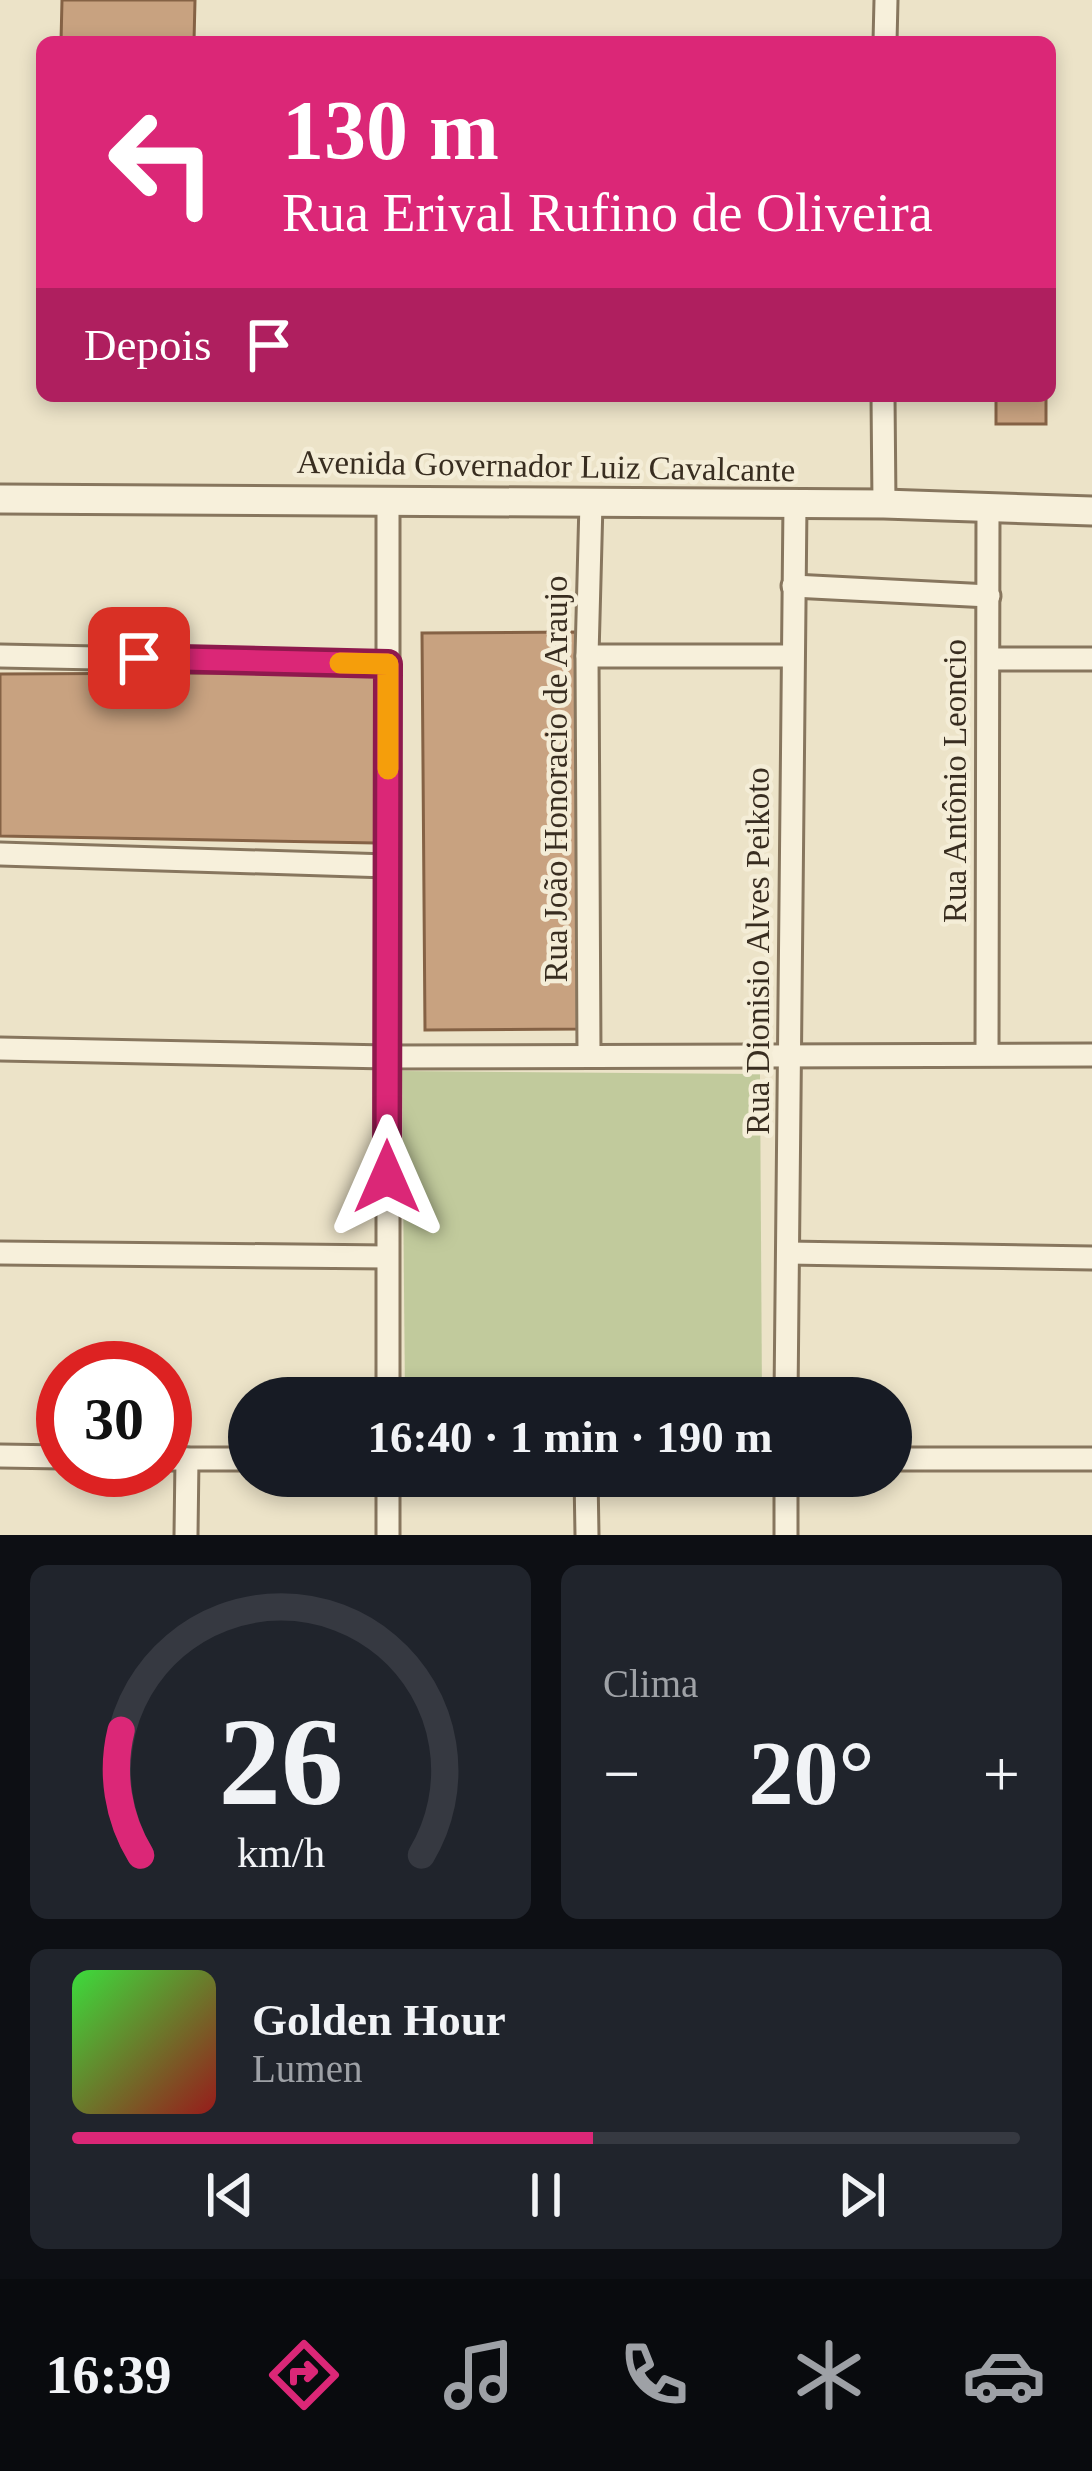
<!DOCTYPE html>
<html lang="pt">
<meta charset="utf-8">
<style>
body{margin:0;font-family:Georgia,serif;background:#20242c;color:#f1f3f6;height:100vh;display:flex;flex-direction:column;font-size:45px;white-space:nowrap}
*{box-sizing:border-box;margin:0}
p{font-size:39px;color:#9ea1a6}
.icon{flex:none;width:66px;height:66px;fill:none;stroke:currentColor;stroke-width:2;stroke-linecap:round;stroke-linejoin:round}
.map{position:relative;height:1535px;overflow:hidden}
.side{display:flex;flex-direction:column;gap:30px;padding:30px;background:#0d0f14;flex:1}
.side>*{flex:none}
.hud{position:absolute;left:36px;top:36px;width:1020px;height:366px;border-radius:18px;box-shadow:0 6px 18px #0003;background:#db2777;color:#fff;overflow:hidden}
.speed{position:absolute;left:36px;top:1341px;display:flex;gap:24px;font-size:60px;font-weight:700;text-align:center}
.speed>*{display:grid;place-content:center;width:156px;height:156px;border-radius:50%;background:#171b24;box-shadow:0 6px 18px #0003;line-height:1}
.speed .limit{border:18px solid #d22;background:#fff;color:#111}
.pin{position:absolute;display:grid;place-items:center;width:102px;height:102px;color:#fff;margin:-51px;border-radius:24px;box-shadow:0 6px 18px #0006}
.me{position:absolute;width:132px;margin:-66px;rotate:0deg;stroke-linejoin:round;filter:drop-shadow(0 0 9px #0008)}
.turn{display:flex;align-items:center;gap:42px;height:252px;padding:0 48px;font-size:54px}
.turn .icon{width:156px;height:156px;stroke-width:2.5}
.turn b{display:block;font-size:84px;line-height:102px}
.then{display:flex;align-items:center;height:114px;padding:0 48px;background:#0003;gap:24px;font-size:45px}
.big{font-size:90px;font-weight:600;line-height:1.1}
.side .tile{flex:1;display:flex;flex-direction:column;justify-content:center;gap:18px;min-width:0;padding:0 42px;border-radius:18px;background:#20242c}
.side .dial{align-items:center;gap:0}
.dial svg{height:312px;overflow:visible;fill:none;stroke:#363941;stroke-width:7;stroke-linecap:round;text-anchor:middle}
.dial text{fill:#f1f3f6;stroke:none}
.song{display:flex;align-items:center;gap:36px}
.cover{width:144px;height:144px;border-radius:18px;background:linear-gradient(135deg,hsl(120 70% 55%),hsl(0 70% 35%))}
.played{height:12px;border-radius:6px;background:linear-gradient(90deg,#db2777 55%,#363941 55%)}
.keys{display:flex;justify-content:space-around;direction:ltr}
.heat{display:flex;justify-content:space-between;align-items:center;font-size:66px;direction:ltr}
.side .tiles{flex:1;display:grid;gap:30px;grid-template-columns:1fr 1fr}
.tile:last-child{grid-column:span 2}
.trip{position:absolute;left:228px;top:1377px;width:684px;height:120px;border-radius:60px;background:#171b24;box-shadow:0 6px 18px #0003;font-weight:600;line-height:120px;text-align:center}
.tab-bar{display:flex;height:192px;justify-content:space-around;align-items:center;background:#090b0e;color:#9ea1a6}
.tab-bar .icon{width:84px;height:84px}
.tab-bar .on{color:#db2777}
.tab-bar b{font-size:54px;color:#f1f3f6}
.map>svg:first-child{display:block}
.green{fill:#c1ca9c}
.building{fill:#c8a280;stroke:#856245;stroke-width:3}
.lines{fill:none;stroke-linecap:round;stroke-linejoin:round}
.minor-casing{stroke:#87765e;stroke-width:27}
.tertiary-casing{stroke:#87765e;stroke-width:33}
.minor{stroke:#f7f0db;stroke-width:21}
.tertiary{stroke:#f7f0db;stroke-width:27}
.route-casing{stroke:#8e194d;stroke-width:30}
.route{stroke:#db2777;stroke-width:21}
.slow{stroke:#f59e0b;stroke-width:21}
.labels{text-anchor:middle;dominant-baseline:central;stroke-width:9;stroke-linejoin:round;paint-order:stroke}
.street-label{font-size:33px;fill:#382d20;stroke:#f4edd7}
</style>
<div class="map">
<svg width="1092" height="1535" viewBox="0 0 1092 1535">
<rect width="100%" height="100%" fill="#ece3c8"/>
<path class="green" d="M402 1071 760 1074 762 1398H405Z"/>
<g class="building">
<path d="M62 0H195L194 42H61Z"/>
<rect x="996" y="396" width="50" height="28"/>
<path d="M577 632 580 1029 425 1030 422 633Z"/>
<path d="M381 672 375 843 0 836V674Z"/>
</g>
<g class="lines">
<defs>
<g id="minor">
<path d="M885 42 886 0"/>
<path d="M883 396 884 504"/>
<path d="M793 586 989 596"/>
<path d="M0 656 388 664"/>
<path d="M587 656H792"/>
<path d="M989 659H1092"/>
<path d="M0 854 388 866"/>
<path d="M0 1049 387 1057 1092 1055"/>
<path d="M987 1054 988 508"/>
<path d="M589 1055 587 656 591 503"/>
<path d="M0 1253 387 1257"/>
<path d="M788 1253 1092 1258"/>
<path d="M388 1398V500"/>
<path d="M786 1398 795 504"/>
<path d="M0 1456 63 1457"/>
<path d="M165 1459H249"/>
<path d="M891 1459H1092"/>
<path d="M388 1476V1535"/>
<path d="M586 1476 587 1535"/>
<path d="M786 1476V1535"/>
<path d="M186 1535 187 1459"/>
</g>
<path id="tertiary" d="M0 499 884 504 1092 511"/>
</defs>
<use href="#minor" class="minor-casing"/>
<use href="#tertiary" class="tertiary-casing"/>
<use href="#minor" class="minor"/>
<use href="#tertiary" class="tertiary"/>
</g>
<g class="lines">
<defs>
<path id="route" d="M139 658 388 664 387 1177"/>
</defs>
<use href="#route" class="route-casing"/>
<use href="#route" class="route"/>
<path class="slow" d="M340 663 388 664V769"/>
</g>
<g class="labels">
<g class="street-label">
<text transform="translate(546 466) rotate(1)">Avenida Governador Luiz Cavalcante</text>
<text transform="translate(556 779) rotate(-90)">Rua João Honoracio de Araujo</text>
<text transform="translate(955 781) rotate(-90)">Rua Antônio Leoncio</text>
<text transform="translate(758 951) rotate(-90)">Rua Dionisio Alves Peikoto</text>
</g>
</g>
</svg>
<div class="speed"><div class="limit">30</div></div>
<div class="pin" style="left:139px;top:658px;background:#d93025"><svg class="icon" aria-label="arrive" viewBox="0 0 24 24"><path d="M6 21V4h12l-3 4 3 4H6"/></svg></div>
<svg class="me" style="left:387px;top:1177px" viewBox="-20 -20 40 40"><path d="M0-17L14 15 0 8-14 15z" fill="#db2777" stroke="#fff" stroke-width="4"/></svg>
<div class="trip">16:40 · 1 min · 190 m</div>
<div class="hud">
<div class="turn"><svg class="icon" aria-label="left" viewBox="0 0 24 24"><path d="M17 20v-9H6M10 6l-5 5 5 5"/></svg><div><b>130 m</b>Rua Erival Rufino de Oliveira</div></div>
<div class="then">Depois<svg class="icon" aria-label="arrive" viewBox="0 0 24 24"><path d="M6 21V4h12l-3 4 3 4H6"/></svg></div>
</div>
</div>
<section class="side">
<div class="tiles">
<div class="tile dial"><svg viewBox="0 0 100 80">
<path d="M14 69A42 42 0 1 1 86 69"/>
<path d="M14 69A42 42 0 0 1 9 37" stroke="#db2777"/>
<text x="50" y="56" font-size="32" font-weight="700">26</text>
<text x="50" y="72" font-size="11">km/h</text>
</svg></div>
<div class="tile"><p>Clima</p>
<div class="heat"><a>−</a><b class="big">20°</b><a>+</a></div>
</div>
<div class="tile">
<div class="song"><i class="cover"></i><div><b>Golden Hour</b><p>Lumen</p></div></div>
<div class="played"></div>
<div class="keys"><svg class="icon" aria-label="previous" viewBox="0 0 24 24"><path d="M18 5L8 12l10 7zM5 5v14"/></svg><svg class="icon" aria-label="pause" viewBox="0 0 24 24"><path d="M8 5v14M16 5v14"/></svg><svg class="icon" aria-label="next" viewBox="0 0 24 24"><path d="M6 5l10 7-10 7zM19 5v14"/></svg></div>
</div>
</div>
</section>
<nav class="tab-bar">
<b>16:39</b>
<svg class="icon on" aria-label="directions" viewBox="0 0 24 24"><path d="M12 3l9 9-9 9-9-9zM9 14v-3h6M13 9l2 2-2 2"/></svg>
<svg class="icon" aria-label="music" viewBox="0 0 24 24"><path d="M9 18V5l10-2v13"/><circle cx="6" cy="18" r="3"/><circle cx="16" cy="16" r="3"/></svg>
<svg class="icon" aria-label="phone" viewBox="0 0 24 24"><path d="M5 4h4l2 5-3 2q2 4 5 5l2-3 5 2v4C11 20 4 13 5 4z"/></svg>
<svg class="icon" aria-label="climate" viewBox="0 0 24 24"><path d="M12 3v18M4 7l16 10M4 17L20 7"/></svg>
<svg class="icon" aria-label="car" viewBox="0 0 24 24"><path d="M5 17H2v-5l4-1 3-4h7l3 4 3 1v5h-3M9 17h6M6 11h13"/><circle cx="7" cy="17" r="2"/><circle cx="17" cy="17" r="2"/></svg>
</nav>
